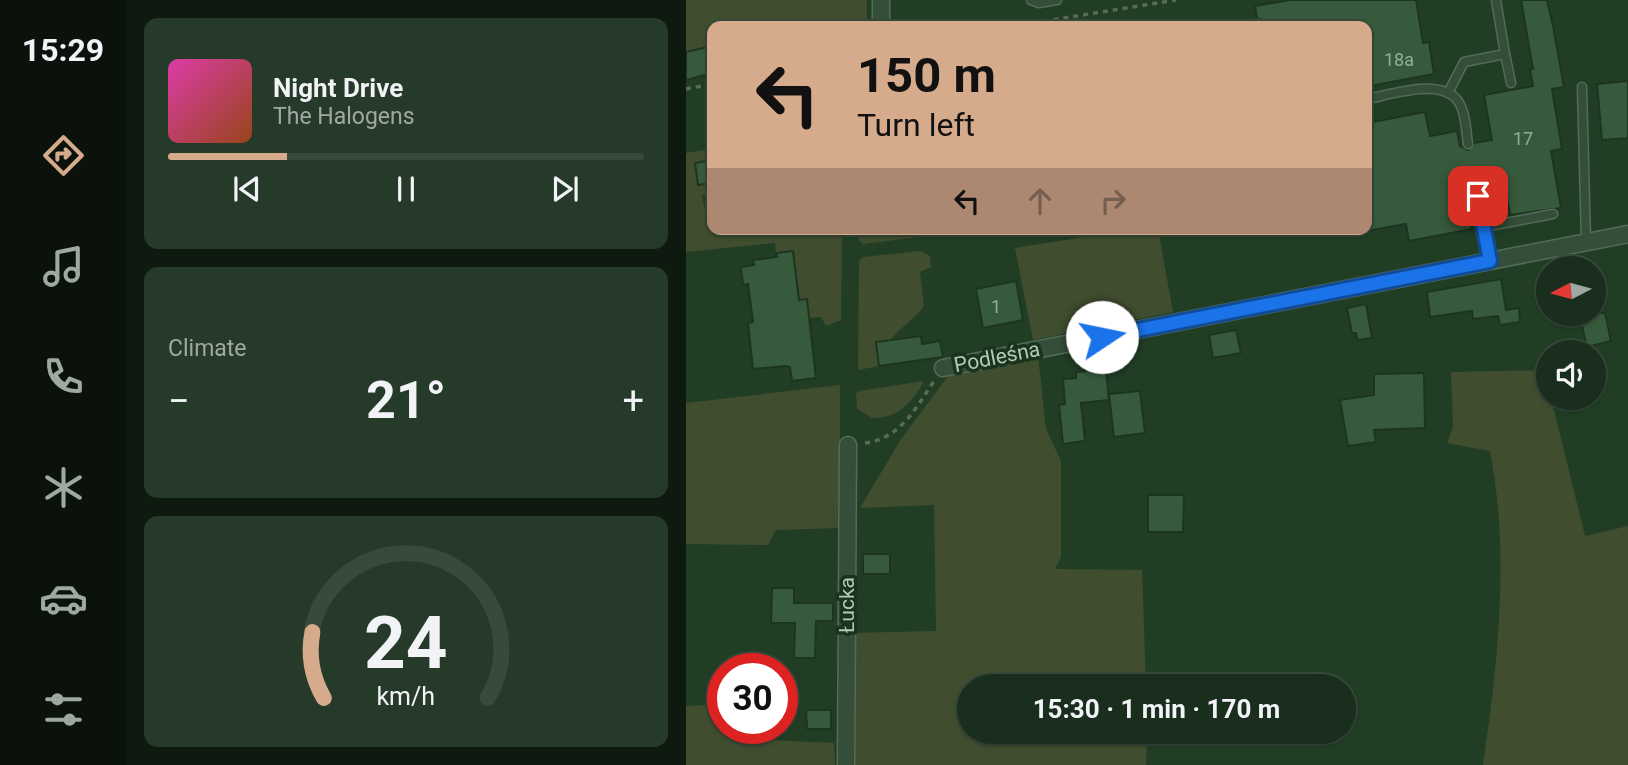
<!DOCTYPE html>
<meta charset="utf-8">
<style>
body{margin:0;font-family:Roboto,sans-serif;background:#263a29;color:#f1f3f6;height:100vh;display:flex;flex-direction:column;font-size:26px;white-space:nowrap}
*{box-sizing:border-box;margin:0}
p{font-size:23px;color:#9fa8a3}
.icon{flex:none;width:38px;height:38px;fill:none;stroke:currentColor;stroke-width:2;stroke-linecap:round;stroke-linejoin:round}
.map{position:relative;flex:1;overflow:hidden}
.panel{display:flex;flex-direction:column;gap:18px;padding:18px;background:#0e190f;width:560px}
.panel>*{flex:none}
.banner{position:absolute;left:21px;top:21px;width:665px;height:214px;border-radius:14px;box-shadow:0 2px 5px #0004,0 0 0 2px #374a3b;background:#d6ab8b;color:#111;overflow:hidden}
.needle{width:46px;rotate:264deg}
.tools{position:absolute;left:850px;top:256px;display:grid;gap:14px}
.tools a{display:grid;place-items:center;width:70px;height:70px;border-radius:50%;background:#192e1c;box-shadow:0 2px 5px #0004,0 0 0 2px #374a3b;font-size:35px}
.speed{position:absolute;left:21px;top:653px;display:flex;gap:14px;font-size:35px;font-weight:700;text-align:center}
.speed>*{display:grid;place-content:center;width:91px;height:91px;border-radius:50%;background:#192e1c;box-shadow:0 2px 5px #0004,0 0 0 2px #374a3b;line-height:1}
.speed .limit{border:10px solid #d22;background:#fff;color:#111}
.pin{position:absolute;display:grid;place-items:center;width:60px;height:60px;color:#fff;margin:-30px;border-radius:14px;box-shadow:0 4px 10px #0006}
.me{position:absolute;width:77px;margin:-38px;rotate:79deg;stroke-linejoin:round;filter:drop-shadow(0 0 5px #0008)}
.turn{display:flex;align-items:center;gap:24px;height:147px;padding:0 35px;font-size:32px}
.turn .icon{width:91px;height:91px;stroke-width:2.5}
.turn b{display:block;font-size:49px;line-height:60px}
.lanes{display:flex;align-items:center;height:66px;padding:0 35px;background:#0003;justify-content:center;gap:35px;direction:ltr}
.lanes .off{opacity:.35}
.big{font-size:52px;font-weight:700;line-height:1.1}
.panel .widget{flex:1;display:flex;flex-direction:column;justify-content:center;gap:10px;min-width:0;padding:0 24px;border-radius:14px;background:#263a29}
.panel .dial{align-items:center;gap:0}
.dial svg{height:182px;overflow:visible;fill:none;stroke:#374a3b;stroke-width:7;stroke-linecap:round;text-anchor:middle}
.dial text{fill:#f1f3f6;stroke:none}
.song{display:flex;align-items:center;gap:21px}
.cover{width:84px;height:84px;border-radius:10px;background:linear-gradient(135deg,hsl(320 70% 55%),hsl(20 70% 35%))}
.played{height:7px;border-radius:4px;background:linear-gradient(90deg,#d6ab8b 25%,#374a3b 25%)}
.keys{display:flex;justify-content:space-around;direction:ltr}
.heat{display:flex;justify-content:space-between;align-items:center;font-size:38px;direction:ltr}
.trip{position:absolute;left:271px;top:674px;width:399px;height:70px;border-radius:35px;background:#192e1c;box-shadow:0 2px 5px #0004,0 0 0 2px #374a3b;font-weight:700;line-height:70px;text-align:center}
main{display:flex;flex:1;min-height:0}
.tab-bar{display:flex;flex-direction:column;width:126px;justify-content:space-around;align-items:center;background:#0a120b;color:#9fa8a3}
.tab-bar .icon{width:49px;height:49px}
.tab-bar .active{color:#d6ab8b}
.tab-bar b{font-size:32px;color:#f1f3f6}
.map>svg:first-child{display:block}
.green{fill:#404e2f}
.building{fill:#375a3c;stroke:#1c3520;stroke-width:2}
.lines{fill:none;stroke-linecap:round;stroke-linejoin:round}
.lane-casing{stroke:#536c57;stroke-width:11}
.street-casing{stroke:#536c57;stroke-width:19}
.path{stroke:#596c52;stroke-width:3.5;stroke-dasharray:5 5;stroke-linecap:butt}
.lane{stroke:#354e39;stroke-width:8}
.street{stroke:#354e39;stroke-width:16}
.route-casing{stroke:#114b97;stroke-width:18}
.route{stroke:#1a73e8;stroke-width:12}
.labels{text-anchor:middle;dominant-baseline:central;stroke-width:7;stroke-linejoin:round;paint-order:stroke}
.number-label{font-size:18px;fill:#92ae97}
.street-label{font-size:21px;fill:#b1cab5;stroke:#1a331e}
</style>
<main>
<nav class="tab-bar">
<b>15:29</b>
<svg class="icon active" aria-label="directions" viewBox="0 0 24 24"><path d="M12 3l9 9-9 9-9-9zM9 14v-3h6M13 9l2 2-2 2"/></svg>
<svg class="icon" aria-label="music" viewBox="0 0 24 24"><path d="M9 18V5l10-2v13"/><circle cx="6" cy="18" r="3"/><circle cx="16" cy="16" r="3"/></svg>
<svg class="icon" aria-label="phone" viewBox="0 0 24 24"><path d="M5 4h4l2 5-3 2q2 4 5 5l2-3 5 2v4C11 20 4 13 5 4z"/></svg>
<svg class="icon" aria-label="climate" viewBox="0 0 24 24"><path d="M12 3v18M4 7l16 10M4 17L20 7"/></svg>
<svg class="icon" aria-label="car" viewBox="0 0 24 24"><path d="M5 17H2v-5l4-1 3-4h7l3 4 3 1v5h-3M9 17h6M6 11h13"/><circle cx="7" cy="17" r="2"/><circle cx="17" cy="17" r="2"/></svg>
<svg class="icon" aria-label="filters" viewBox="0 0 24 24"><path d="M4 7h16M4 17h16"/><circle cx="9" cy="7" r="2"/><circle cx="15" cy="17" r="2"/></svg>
</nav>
<section class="panel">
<div class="widget">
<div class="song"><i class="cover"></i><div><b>Night Drive</b><p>The Halogens</p></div></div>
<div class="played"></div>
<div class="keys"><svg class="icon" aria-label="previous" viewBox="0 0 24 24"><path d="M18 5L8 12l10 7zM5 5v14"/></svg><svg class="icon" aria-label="pause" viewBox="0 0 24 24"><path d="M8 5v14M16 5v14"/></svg><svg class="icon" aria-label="next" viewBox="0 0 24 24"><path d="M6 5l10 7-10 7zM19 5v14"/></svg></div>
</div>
<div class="widget"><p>Climate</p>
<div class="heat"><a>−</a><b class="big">21°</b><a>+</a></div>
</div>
<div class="widget dial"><svg viewBox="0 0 100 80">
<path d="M14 69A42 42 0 1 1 86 69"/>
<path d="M14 69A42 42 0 0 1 9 40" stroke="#d6ab8b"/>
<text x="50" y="56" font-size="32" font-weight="700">24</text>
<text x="50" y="72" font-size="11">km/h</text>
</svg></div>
</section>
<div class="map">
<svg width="942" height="765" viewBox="0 0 942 765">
<rect width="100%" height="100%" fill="#213e25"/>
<g class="green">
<path d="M0 0H181V26H26V46L0 52Z"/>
<path d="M26 149V160L9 163 12 185 26 183V193L16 195 22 225H26V229H156L155 320 140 326 135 317 123 318 121 299 113 300 108 251 90 253 89 243 0 252V153Z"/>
<path d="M172 229H232L233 237 177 244 172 239Z"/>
<path d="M449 229H472L487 312 347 340 329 248Z"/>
<path d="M235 251 244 256 245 267 234 272 238 306C228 320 214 327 204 341L190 342 193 366 172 370 173 261 177 257Z"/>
<path d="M352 356 360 429 375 461V557L369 569 456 570 460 686H284V732H461L460 765H167L166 633 250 631 248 505 174 508 215 439 263 375Z"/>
<path d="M858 370 899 536 942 526V765H797C812 662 824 553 804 451L761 443 767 427 765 372Z"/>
<path d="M238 381C227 402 211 419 186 418L171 409 170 394 173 391Z"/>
<path d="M154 385V528L90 530 82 545 0 544V403Z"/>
<path d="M37 704V728H81V740L148 743 149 765H0V706Z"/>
</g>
<g class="building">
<path d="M604 0H730L737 43 743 42 748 74 684 86 681 83V26H578L577 20 571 18 569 6Z"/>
<path d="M835 0H861L867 26 878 87 866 89 876 149 865 151 875 208 824 215 820 191 799 195 791 190 781 198 786 229 723 241 720 224 681 231V123L739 112 744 136 771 131 774 146 782 150 788 143 806 140 798 95 847 86 844 69H847Z"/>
<path d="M26 46V73L0 80V52Z"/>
<path d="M942 81V138L916 140 911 84Z"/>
<path d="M26 160V183L12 185 9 163Z"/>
<path d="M107 251 113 300 121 299 130 378 106 381 104 367 100 366 67 369 62 323 67 322 62 284 57 285 55 267 68 265 67 260 91 257 90 253Z"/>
<path d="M815 279 820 310 833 308 834 322 814 325 812 316 787 319 786 311 744 317 741 292Z"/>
<path d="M330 281 337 320 297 328 290 289Z"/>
<path d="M680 304 686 338 671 340 670 333H666L661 308Z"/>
<path d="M893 313H919L925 341 901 347Z"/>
<path d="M550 330 555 353 527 358 523 335Z"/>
<path d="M235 336 236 344 254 341 257 357 193 366 190 342Z"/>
<path d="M420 369 423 400 395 403 399 441 377 444 373 405 379 404 377 379 390 378V372Z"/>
<path d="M738 373 739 428 688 430 690 442 662 446 654 400 688 395V374Z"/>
<path d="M454 391 459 433 428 437 423 394Z"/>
<path d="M462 495H498L497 532H462Z"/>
<rect x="177" y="554" width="27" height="20"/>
<path d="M86 588H108V603H147V621H130L129 658H108L109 623H85Z"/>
<path d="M120 710H145V729H121Z"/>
</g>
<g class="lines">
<defs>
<g id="lane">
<path d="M345 0 353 3 371 0"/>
<path d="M563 26 572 24"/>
<path d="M819 54 825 83"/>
<path d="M896 87 900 242"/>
<path d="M762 93 778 62 819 54 810 0"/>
<path d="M681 99C704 95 755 77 772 101 780 113 780 131 782 144"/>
<path d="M792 196 804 261"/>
<path d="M798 227 867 214"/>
</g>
<g id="street">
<path d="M195 26V0"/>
<path d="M257 368 942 234"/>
<path d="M160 765 162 445"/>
</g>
</defs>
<use href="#lane" class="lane-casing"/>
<use href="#street" class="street-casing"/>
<g class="path">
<path d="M328 26 490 0"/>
<path d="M0 89 26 84"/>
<path d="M179 443C214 439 230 408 248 381"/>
</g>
<use href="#lane" class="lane"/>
<use href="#street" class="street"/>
</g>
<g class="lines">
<defs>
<path id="route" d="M416 337 804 261 792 196"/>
</defs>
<use href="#route" class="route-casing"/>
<use href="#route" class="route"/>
</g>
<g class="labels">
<g class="number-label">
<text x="713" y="59">18a</text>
<text x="837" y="138">17</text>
<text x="310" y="306">1</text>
</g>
<g class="street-label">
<text transform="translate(311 357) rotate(-11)">Podleśna</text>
<text transform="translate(161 605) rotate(-90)">Łucka</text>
</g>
</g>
</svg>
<div class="tools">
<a><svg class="needle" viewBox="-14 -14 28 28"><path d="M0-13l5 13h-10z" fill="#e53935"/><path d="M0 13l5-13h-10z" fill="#9fa8a3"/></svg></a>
<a><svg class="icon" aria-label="sound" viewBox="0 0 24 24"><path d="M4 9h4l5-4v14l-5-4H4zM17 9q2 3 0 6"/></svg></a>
</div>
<div class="speed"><div class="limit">30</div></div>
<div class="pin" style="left:792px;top:196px;background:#d93025"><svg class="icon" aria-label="arrive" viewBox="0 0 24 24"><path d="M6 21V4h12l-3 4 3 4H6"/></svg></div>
<svg class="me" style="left:416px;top:337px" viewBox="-20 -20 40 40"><circle r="19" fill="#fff"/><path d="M0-13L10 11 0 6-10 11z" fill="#1a73e8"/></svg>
<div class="trip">15:30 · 1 min · 170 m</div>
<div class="banner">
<div class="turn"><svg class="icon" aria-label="left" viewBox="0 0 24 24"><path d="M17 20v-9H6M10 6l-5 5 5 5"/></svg><div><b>150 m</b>Turn left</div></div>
<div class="lanes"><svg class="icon" aria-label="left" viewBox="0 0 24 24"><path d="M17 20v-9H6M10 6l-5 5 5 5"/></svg><svg class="icon off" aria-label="ahead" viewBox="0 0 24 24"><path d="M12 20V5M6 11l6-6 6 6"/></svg><svg class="icon off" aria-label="right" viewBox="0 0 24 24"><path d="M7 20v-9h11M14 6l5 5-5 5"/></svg></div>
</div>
</div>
</main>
